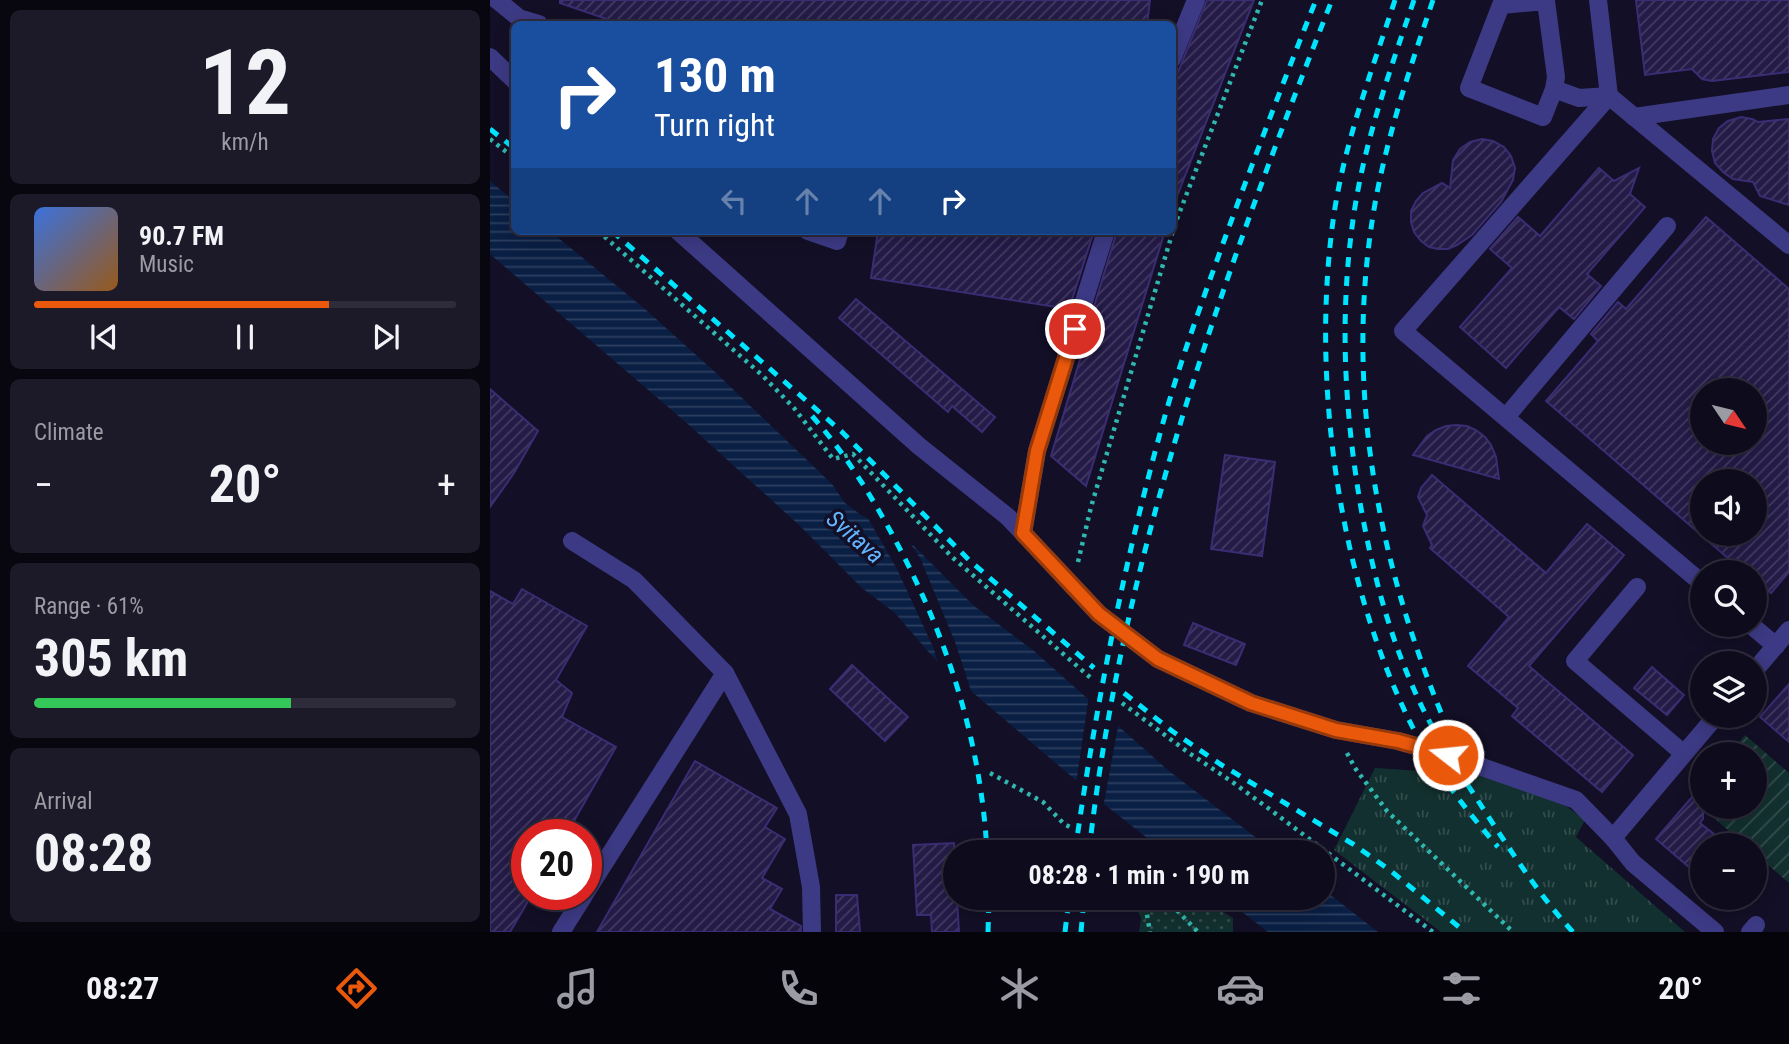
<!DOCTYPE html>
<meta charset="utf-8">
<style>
body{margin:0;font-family:"Roboto Condensed",sans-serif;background:#1c1929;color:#f1f3f6;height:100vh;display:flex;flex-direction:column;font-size:26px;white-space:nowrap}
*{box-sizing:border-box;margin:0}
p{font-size:23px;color:#9b9ba3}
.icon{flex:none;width:38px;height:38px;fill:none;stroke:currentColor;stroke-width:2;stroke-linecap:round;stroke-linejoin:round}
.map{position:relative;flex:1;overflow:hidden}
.details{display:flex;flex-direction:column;gap:10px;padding:10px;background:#08060f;width:490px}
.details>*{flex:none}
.guide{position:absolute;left:21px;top:21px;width:665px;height:214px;border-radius:10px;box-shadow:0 4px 18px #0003,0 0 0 2px #2e2b3b;background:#1a4fa0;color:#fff;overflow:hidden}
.needle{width:46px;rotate:125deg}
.tools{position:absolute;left:1200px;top:378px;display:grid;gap:14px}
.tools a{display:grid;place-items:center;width:77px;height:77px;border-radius:50%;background:#0e0b1c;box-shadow:0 4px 18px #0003,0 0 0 2px #2e2b3b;font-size:35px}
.speed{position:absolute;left:21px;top:819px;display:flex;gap:14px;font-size:35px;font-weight:700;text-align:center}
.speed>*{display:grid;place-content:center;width:91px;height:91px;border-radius:50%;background:#0e0b1c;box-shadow:0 4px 18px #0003,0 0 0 2px #2e2b3b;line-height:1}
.speed .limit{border:10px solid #d22;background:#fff;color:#111}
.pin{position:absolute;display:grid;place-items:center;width:60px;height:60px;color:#fff;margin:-30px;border:4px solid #fff;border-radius:50%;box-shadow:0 2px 7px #0007}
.me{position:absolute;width:77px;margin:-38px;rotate:286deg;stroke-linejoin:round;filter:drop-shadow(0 0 5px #0008)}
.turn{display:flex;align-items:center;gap:24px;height:147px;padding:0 28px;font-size:32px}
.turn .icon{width:91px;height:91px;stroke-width:2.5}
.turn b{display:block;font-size:49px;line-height:60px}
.lanes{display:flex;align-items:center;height:66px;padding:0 28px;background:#0003;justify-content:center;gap:35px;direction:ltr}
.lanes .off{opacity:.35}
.big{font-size:52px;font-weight:700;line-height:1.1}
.details .tile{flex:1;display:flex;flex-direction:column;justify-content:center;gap:10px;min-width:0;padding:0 24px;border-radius:10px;background:#1c1929}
.details .dial{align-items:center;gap:0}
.dial b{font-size:91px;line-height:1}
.song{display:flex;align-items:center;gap:21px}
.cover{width:84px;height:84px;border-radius:10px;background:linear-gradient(135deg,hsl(220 70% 55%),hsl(30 70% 35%))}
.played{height:7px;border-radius:4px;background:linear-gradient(90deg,#ea580c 70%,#2e2b3b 70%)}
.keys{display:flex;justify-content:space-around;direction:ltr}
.heat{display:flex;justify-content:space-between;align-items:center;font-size:38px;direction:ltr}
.charge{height:10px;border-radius:5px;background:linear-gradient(90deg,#34c759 61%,#2e2b3b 0)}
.trip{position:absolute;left:453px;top:840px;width:392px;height:70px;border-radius:35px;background:#0e0b1c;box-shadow:0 4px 18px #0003,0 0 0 2px #2e2b3b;font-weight:700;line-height:70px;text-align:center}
.dock{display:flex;height:112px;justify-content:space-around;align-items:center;background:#06040b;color:#9b9ba3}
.dock .icon{width:49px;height:49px}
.dock .selected{color:#ea580c}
.dock b{font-size:32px;color:#f1f3f6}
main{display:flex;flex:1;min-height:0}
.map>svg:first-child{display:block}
.grass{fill:url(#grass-dots)}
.park{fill:url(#park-tufts)}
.garden{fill:url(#garden-furrows)}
.water{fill:url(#water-rules)}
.pier{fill:#130f26}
.building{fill:url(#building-hatch);stroke:#3b2d73;stroke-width:2;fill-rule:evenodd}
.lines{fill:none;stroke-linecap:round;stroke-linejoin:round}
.path{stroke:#2fb8b0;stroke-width:4.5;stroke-dasharray:3.5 5;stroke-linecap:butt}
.minor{stroke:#3d3a85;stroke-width:18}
.rail{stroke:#00e5ff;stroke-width:5;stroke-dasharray:10 9;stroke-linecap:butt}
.route-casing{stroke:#983908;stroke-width:18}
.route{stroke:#ea580c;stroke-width:12}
.labels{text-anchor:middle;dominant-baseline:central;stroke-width:7;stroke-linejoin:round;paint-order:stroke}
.water-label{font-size:24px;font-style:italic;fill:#62b6ff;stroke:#130f26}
</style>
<main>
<section class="details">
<div class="tile dial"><b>12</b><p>km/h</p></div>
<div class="tile">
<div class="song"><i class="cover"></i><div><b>90.7 FM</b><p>Music</p></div></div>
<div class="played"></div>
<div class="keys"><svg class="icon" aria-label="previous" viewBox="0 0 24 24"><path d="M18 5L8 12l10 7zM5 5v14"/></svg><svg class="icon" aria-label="pause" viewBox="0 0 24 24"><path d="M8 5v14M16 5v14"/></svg><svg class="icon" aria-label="next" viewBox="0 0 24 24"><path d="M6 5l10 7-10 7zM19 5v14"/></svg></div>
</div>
<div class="tile"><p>Climate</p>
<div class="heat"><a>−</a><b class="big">20°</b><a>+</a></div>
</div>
<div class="tile"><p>Range · 61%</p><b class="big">305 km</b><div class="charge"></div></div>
<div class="tile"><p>Arrival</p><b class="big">08:28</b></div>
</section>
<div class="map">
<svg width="1299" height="932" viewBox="0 0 1299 932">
<defs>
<pattern id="grass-dots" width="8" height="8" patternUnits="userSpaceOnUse" patternTransform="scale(1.75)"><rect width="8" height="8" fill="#12302f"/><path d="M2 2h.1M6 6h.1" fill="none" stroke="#344d4e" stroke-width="1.8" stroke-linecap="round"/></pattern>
<pattern id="park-tufts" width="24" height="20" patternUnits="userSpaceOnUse" patternTransform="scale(1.75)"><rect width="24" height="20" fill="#12302f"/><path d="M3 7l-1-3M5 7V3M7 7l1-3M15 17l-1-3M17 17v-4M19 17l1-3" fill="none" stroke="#344d4e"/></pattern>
<pattern id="garden-furrows" width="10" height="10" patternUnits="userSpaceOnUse" patternTransform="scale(1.75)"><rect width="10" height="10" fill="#12302f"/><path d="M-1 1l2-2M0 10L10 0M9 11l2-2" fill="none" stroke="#344d4e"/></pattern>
<pattern id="water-rules" width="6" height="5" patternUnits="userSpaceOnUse" patternTransform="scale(1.75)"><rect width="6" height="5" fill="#0a1f44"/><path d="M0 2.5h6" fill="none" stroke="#2d3f60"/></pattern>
<pattern id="building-hatch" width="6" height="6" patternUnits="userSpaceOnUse" patternTransform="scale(1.75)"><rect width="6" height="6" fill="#241b47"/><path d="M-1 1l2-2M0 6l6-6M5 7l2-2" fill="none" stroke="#433b63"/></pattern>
</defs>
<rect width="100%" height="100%" fill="#130f26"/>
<path class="grass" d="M644 898H710L743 918V932H649L651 919Z"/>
<path class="park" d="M885 768 993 775 1076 806 1095 820 1086 837 1195 932H951L844 850Z"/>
<path class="garden" d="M1255 735 1299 773V883L1265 854V845H1255L1215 810 1218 807H1265V754H1239Z"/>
<g class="water">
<path d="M0 181 24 201V231H60L155 309 225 372 342 484 355 503 371 515 394 526 424 546 483 605 544 651 679 771 785 852H675L614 804 488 697 442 656 405 613 372 588 309 525 199 425 0 254Z"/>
<path d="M833 889 888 932H778L734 898H833Z"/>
</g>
<g class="pier">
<path d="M375 513 396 523 416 537 430 558 465 642 483 697 449 667 444 649 407 569Z"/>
<path d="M599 695 629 721 613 808 586 785Z"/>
</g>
<g class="building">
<path d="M70 0H660L657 24 631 20V24H131L70 3Z"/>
<path d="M717 0H764L684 204 682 87Z"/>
<path d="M1146 0H1299V72L1222 81 1212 79 1202 69 1155 75Z"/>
<path d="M1251 117 1262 119 1268 122 1299 119V205L1270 196 1263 182 1243 179 1233 172 1225 163 1222 151 1223 139 1229 128 1238 121Z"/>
<path d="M992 139 1003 141 1014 147 1021 156 1025 168 1023 180 1011 202 982 235 967 245 958 249H948L939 247 931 241 924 232 921 222V211L926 201 933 193 952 183 960 188 963 160 970 149 980 142Z"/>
<path d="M1109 168 1124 181 1149 168 1140 194 1155 207 1097 274 1111 286 1084 319 1069 307 1016 368 970 327 1022 268 1000 249 1028 217 1050 236Z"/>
<path d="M1216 217 1299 289V572L1281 593 1265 580V572H1254L1056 401 1108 341 1101 334 1128 302 1136 309ZM1213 390H1265V443H1213ZM1213 481H1265V534H1213Z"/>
<path d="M388 231H604L579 309 381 278Z"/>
<path d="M627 231H675L596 486 561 456 604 313H602Z"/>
<path d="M366 299 505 417 492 432 462 406 458 412 349 318Z"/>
<path d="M0 389 48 431 24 473 0 507Z"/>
<path d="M966 425 977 426 986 430 995 437 1001 445 1006 457 1009 479 923 455 937 436 946 430 956 426Z"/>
<path d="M735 455 785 462 772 556 721 549Z"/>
<path d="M942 475 1056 573 1097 524 1134 555 1039 666 1143 755 1112 792 1022 716 1028 708 978 666 1019 617 940 548 942 545 933 526 937 515 928 497 931 488Z"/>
<path d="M32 589 97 626 66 680 82 693 72 717 126 747 76 835H37V903L20 932H0V591L23 604Z"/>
<path d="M703 623 755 644 746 665 694 645Z"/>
<path d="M362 665 418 717 395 741 340 689Z"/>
<path d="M1162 667 1194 695 1177 715 1144 688Z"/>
<path d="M1299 684V742L1270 717Z"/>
<path d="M205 761 287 808 275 827 295 839 272 878 292 889 280 909 311 926V932H107Z"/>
<path d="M1202 797 1213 808V819L1210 823 1238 845H1213V879L1166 839Z"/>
<path d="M464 843 466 898H467L469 932H442L441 915H427L423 845Z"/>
<path d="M346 895H367L370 932H346Z"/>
</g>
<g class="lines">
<g class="path">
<path d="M0 139 24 158"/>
<path d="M108 231 272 375 304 408 343 459 363 454 462 557 602 679"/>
<path d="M588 562 601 507 685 224 772 0"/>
<path d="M632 703 699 753 741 781 782 811 943 932"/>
<path d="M857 753 865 768 897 811 1023 932"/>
<path d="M500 773 553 802 574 824 580 827"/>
<path d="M609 845 621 852"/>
<path d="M654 898 660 932"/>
<path d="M675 898 708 932"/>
</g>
<g class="minor">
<path d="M7 0 29 18 49 24"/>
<path d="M1108 0 1119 96 913 331 1213 584"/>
<path d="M0 57 24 80"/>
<path d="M682 59 706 0"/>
<path d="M1064 89 1066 77 1056 1 1011 5 979 88 1053 117 1064 89 1089 98 1119 96 1299 245"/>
<path d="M1144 117 1299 95"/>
<path d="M188 231 429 446 518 517 609 614 668 659 761 703 846 730 908 741 958 755 1086 800 1123 838 1143 863 1225 932"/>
<path d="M318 231 347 241 350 231"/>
<path d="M1016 417 1177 226"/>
<path d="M533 533 547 451 616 231"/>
<path d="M82 541 144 580 235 673 308 814 321 887 322 932"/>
<path d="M1147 587 1085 661 1193 753"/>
<path d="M1261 625 1286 646"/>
<path d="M1265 670 1299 630"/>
<path d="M1123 838 1226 716"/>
<path d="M96 892 235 673"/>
<path d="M71 932 95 894"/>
<path d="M1260 932 1266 925"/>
</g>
<g class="rail">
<path d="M905 0C882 70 855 141 844 214 820 377 848 578 922 726 944 769 976 810 1008 847"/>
<path d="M924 0C900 70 875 140 864 213 849 313 854 409 871 508 884 579 901 643 933 709 951 745 974 779 996 813 1023 854 1049 895 1083 932"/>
<path d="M943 0C921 65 899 130 886 198 850 394 891 585 973 763"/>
<path d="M0 129 24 148"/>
<path d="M122 231 351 431 479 560 604 668"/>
<path d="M322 416C354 452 379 492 402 534 456 633 491 740 497 852"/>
<path d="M634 693 682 731 730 764 863 844 901 871 975 932"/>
<path d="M585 852C606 704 635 557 676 412 694 350 717 288 739 227 767 151 796 75 826 0"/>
<path d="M599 852C632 555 733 276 842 0"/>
<path d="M498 932 499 898"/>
<path d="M575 932 579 898"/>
<path d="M591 932 594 898"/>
</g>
</g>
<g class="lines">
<defs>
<path id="route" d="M585 329 547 451 533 533 609 614 668 659 761 703 846 730 908 741 958 755"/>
</defs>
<use href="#route" class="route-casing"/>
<use href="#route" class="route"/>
</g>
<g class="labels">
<g class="water-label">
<text transform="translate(365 537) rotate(41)">Svitava</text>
</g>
</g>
</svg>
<div class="tools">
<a><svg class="needle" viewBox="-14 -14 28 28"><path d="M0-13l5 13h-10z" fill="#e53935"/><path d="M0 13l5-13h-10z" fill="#9b9ba3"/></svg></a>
<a><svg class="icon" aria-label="sound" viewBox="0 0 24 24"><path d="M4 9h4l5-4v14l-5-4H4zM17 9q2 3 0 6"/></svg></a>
<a><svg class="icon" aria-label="search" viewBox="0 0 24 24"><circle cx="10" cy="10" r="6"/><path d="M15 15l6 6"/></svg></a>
<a><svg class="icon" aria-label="layers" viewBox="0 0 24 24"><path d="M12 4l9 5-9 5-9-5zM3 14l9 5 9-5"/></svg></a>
<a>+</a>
<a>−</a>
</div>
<div class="speed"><div class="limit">20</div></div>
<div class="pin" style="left:585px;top:329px;background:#d93025"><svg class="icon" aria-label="arrive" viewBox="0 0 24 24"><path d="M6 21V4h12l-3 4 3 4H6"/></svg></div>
<svg class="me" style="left:958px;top:755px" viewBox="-20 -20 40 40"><circle r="17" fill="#ea580c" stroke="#fff" stroke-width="3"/><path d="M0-11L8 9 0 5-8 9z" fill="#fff"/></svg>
<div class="trip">08:28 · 1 min · 190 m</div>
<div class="guide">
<div class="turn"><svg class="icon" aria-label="right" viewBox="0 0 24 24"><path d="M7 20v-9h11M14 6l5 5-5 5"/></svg><div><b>130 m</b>Turn right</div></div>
<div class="lanes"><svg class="icon off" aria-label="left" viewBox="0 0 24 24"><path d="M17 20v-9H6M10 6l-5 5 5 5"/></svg><svg class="icon off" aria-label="ahead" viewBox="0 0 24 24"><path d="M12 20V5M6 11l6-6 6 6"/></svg><svg class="icon off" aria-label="ahead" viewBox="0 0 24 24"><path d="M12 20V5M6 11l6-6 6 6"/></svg><svg class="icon" aria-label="right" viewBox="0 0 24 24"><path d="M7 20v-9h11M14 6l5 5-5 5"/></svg></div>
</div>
</div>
</main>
<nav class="dock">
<b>08:27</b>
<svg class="icon selected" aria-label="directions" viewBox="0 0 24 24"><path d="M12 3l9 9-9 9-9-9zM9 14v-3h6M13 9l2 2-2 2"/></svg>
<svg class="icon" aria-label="music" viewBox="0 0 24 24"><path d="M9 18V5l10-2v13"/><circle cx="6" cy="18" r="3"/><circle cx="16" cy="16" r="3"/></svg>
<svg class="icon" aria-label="phone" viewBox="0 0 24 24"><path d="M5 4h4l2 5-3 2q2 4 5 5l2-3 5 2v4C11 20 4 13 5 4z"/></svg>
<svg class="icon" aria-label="climate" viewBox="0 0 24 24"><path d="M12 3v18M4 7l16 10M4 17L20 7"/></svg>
<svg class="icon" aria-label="car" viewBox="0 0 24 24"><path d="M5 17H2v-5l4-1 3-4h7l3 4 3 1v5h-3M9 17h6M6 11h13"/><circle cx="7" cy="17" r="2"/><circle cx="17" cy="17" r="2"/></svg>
<svg class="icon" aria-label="filters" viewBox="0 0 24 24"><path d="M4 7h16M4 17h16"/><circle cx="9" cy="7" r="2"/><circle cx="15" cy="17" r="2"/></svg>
<b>20°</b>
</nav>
